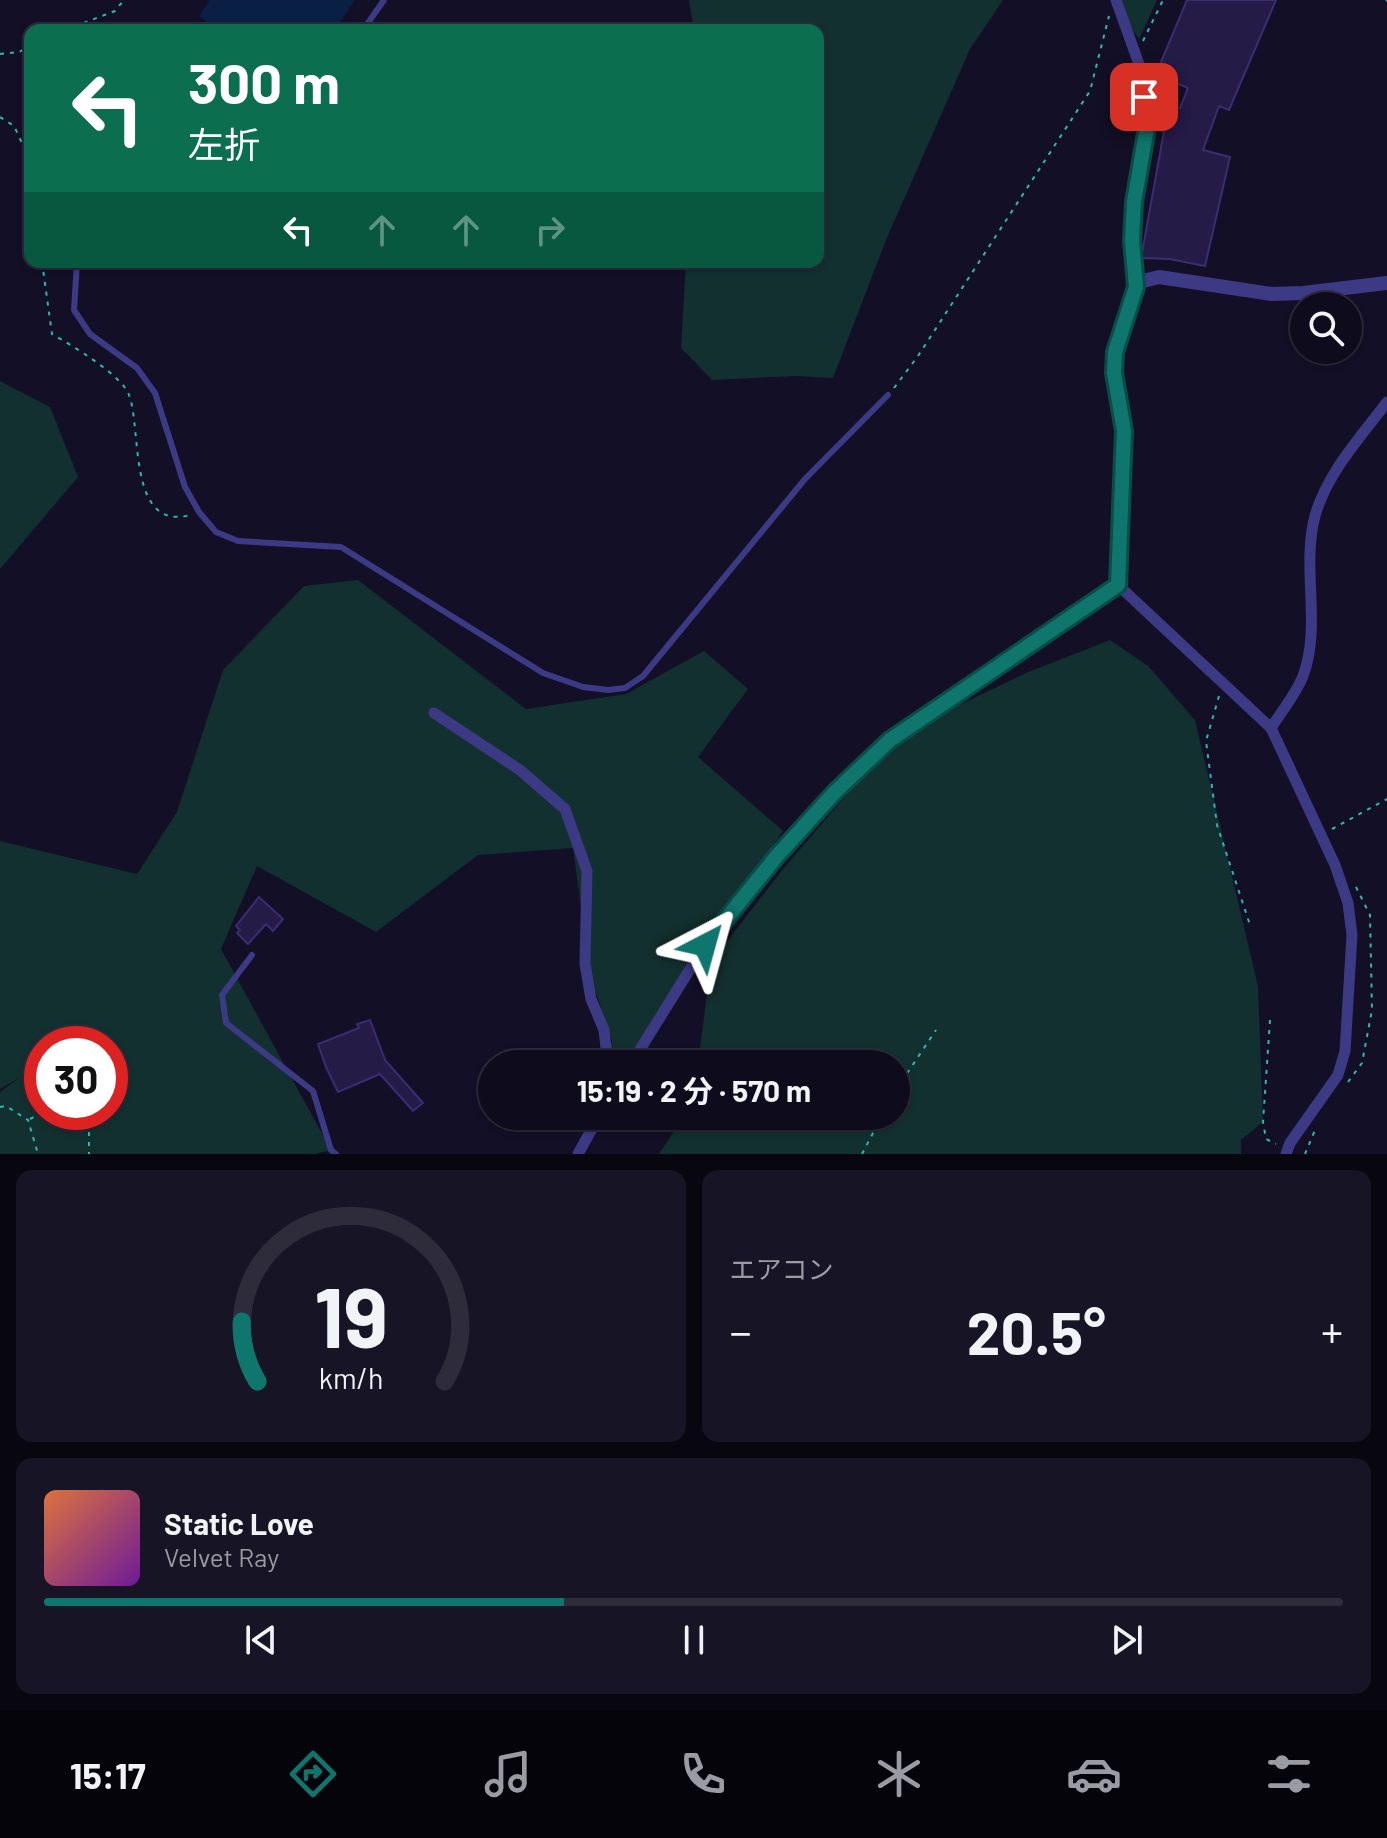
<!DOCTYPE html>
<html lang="ja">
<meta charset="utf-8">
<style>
body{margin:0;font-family:Barlow,"Noto Sans JP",sans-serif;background:#171425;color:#f1f3f6;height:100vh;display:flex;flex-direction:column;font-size:30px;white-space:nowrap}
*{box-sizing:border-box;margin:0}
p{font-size:26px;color:#9b9ba3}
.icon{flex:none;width:44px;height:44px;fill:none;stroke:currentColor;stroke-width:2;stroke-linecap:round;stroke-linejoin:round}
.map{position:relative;height:1154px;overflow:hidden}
.panel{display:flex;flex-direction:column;gap:16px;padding:16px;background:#08060f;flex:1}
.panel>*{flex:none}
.hud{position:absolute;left:24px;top:24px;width:800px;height:244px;border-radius:16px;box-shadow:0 2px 6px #0004,0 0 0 2px #2e2b3b;background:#0b6e4f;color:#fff;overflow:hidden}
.controls{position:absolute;left:1290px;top:292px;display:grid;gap:16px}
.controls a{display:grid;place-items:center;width:72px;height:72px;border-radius:50%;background:#0e0b1c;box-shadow:0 2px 6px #0004,0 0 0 2px #2e2b3b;font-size:40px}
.speed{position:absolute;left:24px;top:1026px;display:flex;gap:16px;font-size:40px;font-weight:700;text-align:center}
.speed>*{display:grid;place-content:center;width:104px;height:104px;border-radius:50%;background:#0e0b1c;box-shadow:0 2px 6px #0004,0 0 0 2px #2e2b3b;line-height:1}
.speed .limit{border:12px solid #d22;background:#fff;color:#111}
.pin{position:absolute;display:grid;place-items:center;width:68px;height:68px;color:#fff;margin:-34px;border-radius:16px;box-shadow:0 4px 12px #0006}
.me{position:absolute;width:88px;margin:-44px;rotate:39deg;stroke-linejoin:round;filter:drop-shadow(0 0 6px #0008)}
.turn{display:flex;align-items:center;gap:28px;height:168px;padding:0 32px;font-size:36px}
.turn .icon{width:104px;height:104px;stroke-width:2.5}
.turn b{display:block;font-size:56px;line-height:68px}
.lanes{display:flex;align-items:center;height:76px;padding:0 32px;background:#0003;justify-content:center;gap:40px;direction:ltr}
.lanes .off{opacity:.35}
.big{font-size:60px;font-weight:700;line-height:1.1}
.panel .card{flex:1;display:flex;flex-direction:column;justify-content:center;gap:12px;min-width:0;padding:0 28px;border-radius:16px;background:#171425}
.panel .dial{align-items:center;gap:0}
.dial svg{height:208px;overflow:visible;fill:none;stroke:#2e2b3b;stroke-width:7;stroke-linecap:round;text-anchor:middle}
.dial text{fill:#f1f3f6;stroke:none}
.song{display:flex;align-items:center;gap:24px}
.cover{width:96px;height:96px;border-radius:12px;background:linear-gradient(135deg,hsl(20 70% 55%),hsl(280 70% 35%))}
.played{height:8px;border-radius:4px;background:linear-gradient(90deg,#0f766e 40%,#2e2b3b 40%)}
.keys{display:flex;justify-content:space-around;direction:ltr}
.heat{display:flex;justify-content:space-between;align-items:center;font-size:44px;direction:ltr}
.panel .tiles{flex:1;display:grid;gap:16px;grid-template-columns:1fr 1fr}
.card:last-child{grid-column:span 2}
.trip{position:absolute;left:478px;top:1050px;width:432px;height:80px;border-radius:40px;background:#0e0b1c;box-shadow:0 2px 6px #0004,0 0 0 2px #2e2b3b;font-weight:700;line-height:80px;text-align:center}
.tab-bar{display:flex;height:128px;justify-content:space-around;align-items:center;background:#06040b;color:#9b9ba3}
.tab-bar .icon{width:56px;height:56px}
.tab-bar .current{color:#0f766e}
.tab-bar b{font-size:36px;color:#f1f3f6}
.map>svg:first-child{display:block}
.green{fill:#12302f;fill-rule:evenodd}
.water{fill:#0a1f44}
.building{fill:#241b47;stroke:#3b2d73;stroke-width:2}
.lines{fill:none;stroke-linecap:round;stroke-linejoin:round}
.path{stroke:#2fb8b0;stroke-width:2;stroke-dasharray:4 6;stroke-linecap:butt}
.service{stroke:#3d3a85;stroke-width:6}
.minor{stroke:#3d3a85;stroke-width:11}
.tertiary{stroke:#3d3a85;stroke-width:14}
.route-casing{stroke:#0a4d48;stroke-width:20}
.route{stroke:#0f766e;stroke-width:14}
</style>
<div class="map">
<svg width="1387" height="1154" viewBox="0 0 1387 1154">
<rect width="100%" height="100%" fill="#130f26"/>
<g class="green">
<path d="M689 0H1003L970 49 886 240 833 378 796 376 712 380 681 348 686 262H818V30H694Z"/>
<path d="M1112 0H1157L1139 39Z"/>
<path d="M0 381 50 407 78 477 0 569Z"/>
<path d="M358 580 526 709 626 694 704 651 748 689 698 757 783 831 628 1064H606L612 1040 590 975 573 848 478 855 376 932 257 866 221 949 331 1150 315 1154H0V1092L19 1078 0 1089V841L137 874 177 812 223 670 304 586ZM42 1044H110V1112H42Z"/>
<path d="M1110 640 1148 666 1195 720 1258 986 1263 1122 1241 1140V1154H659L684 1116H896V1064H698L711 962 783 869 899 734 1026 673Z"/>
</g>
<path class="water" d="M210 0H355L335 30H202L207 22 199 16Z"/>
<g class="building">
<path d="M1187 0H1276L1229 110 1219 106 1203 150 1230 157 1205 266 1170 259 1142 258V253L1166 120 1173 105 1180 108 1188 88 1156 74Z"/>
<path d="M259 897 283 919 273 931 266 924 248 944 237 933 240 930 236 926Z"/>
<path d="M370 1020 385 1060 423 1103 413 1111 380 1074 338 1092 326 1067 318 1044 359 1028 357 1024Z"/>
</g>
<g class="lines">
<g class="path">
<path d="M1386 0 1387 1"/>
<path d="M65 30 115 11 124 0"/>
<path d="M1143 41 1163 0"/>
<path d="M0 54 19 52 30 46"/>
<path d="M0 117 14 126 30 160"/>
<path d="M42 262 52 334C71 345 122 375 129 395 142 428 127 532 190 515"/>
<path d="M894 388 918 356 1090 91 1109 16"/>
<path d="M1219 696 1206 741 1217 825 1250 925"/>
<path d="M1332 829 1387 799"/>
<path d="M1270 1020 1263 1122 1266 1139 1276 1144"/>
<path d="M1348 1082 1362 1063 1372 1010 1370 915 1355 885"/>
<path d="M896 1090 936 1030"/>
<path d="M0 1107 6 1106 28 1120 38 1154"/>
<path d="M89 1112V1154"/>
<path d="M30 1119 44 1112"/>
<path d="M862 1154 882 1116"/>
<path d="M1305 1154 1315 1130"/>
</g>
<g class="service">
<path d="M363 30 384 0"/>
<path d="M77 262 74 310 90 334 137 368 155 393 185 487 199 512 216 532 238 541 341 547 543 673 583 687 608 690 625 688 643 676 805 479 888 395"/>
<path d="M252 955 222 995 226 1023 313 1091 331 1150 336 1154"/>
</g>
<g class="minor">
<path d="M1116 0 1140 67 1147 127 1134 202 1132 241 1136 287 1115 352 1114 373 1124 431 1118 585 1271 728 1335 865 1348 903 1352 935 1345 1051 1338 1075 1290 1143 1286 1154"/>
<path d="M434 713 520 770 565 809 587 871 585 964 591 999 604 1030 607 1056 605 1064"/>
<path d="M1271 728C1281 712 1296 694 1303 676 1322 625 1301 568 1315 516 1327 473 1360 438 1387 402"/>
<path d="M631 1064 705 945 776 857 835 792 890 740 1118 585"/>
<path d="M578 1154 599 1116"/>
</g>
<path class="tertiary" d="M1136 287 1143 281 1159 277 1272 294 1303 293 1387 283"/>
</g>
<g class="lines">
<defs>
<path id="route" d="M705 945 776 857 835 792 890 740 1118 585 1124 431 1114 373 1115 352 1136 287 1132 241 1134 202 1147 127 1144 97"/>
</defs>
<use href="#route" class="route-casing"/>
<use href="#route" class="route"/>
</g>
</svg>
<div class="controls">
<a><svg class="icon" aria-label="search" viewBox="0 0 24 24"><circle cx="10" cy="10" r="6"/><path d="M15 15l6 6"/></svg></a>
</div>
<div class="speed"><div class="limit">30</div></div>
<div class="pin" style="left:1144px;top:97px;background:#d93025"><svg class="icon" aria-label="arrive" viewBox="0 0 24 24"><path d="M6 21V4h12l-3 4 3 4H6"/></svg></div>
<svg class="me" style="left:705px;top:945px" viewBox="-20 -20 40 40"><path d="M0-17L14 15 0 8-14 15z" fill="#0f766e" stroke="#fff" stroke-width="4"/></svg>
<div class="trip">15:19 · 2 分 · 570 m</div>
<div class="hud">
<div class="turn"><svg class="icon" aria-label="left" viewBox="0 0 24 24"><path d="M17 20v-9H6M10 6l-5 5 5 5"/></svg><div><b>300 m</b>左折</div></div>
<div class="lanes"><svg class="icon" aria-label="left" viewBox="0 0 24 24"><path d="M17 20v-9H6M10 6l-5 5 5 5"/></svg><svg class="icon off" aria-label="ahead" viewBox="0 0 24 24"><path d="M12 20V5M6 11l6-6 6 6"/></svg><svg class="icon off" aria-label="ahead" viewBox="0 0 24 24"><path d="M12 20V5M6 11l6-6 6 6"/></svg><svg class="icon off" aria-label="right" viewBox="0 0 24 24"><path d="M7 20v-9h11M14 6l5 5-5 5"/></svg></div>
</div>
</div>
<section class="panel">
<div class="tiles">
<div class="card dial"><svg viewBox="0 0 100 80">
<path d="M14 69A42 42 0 1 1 86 69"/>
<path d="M14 69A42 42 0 0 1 8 46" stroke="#0f766e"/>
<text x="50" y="56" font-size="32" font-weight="700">19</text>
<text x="50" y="72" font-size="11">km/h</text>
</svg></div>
<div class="card"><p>エアコン</p>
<div class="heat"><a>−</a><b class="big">20.5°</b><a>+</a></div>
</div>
<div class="card">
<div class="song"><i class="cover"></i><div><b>Static Love</b><p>Velvet Ray</p></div></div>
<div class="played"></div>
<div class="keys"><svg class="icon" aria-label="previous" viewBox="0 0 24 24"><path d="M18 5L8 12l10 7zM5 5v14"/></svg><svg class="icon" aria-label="pause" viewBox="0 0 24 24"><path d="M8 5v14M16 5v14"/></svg><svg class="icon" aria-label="next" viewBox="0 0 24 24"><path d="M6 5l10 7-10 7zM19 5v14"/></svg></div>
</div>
</div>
</section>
<nav class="tab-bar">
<b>15:17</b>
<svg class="icon current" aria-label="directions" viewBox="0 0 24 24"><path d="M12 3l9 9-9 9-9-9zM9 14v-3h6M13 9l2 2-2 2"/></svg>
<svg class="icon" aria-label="music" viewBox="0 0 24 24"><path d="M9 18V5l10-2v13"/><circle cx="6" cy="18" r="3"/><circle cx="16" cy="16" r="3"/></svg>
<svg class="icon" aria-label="phone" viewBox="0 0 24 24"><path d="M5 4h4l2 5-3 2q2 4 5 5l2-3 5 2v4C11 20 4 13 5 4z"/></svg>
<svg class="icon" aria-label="climate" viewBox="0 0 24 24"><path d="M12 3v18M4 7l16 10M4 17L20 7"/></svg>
<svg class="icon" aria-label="car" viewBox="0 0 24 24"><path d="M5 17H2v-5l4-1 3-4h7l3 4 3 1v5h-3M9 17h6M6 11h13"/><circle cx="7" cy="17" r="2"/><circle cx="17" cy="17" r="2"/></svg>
<svg class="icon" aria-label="filters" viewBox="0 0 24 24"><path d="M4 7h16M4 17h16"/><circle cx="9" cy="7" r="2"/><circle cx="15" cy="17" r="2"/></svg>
</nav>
